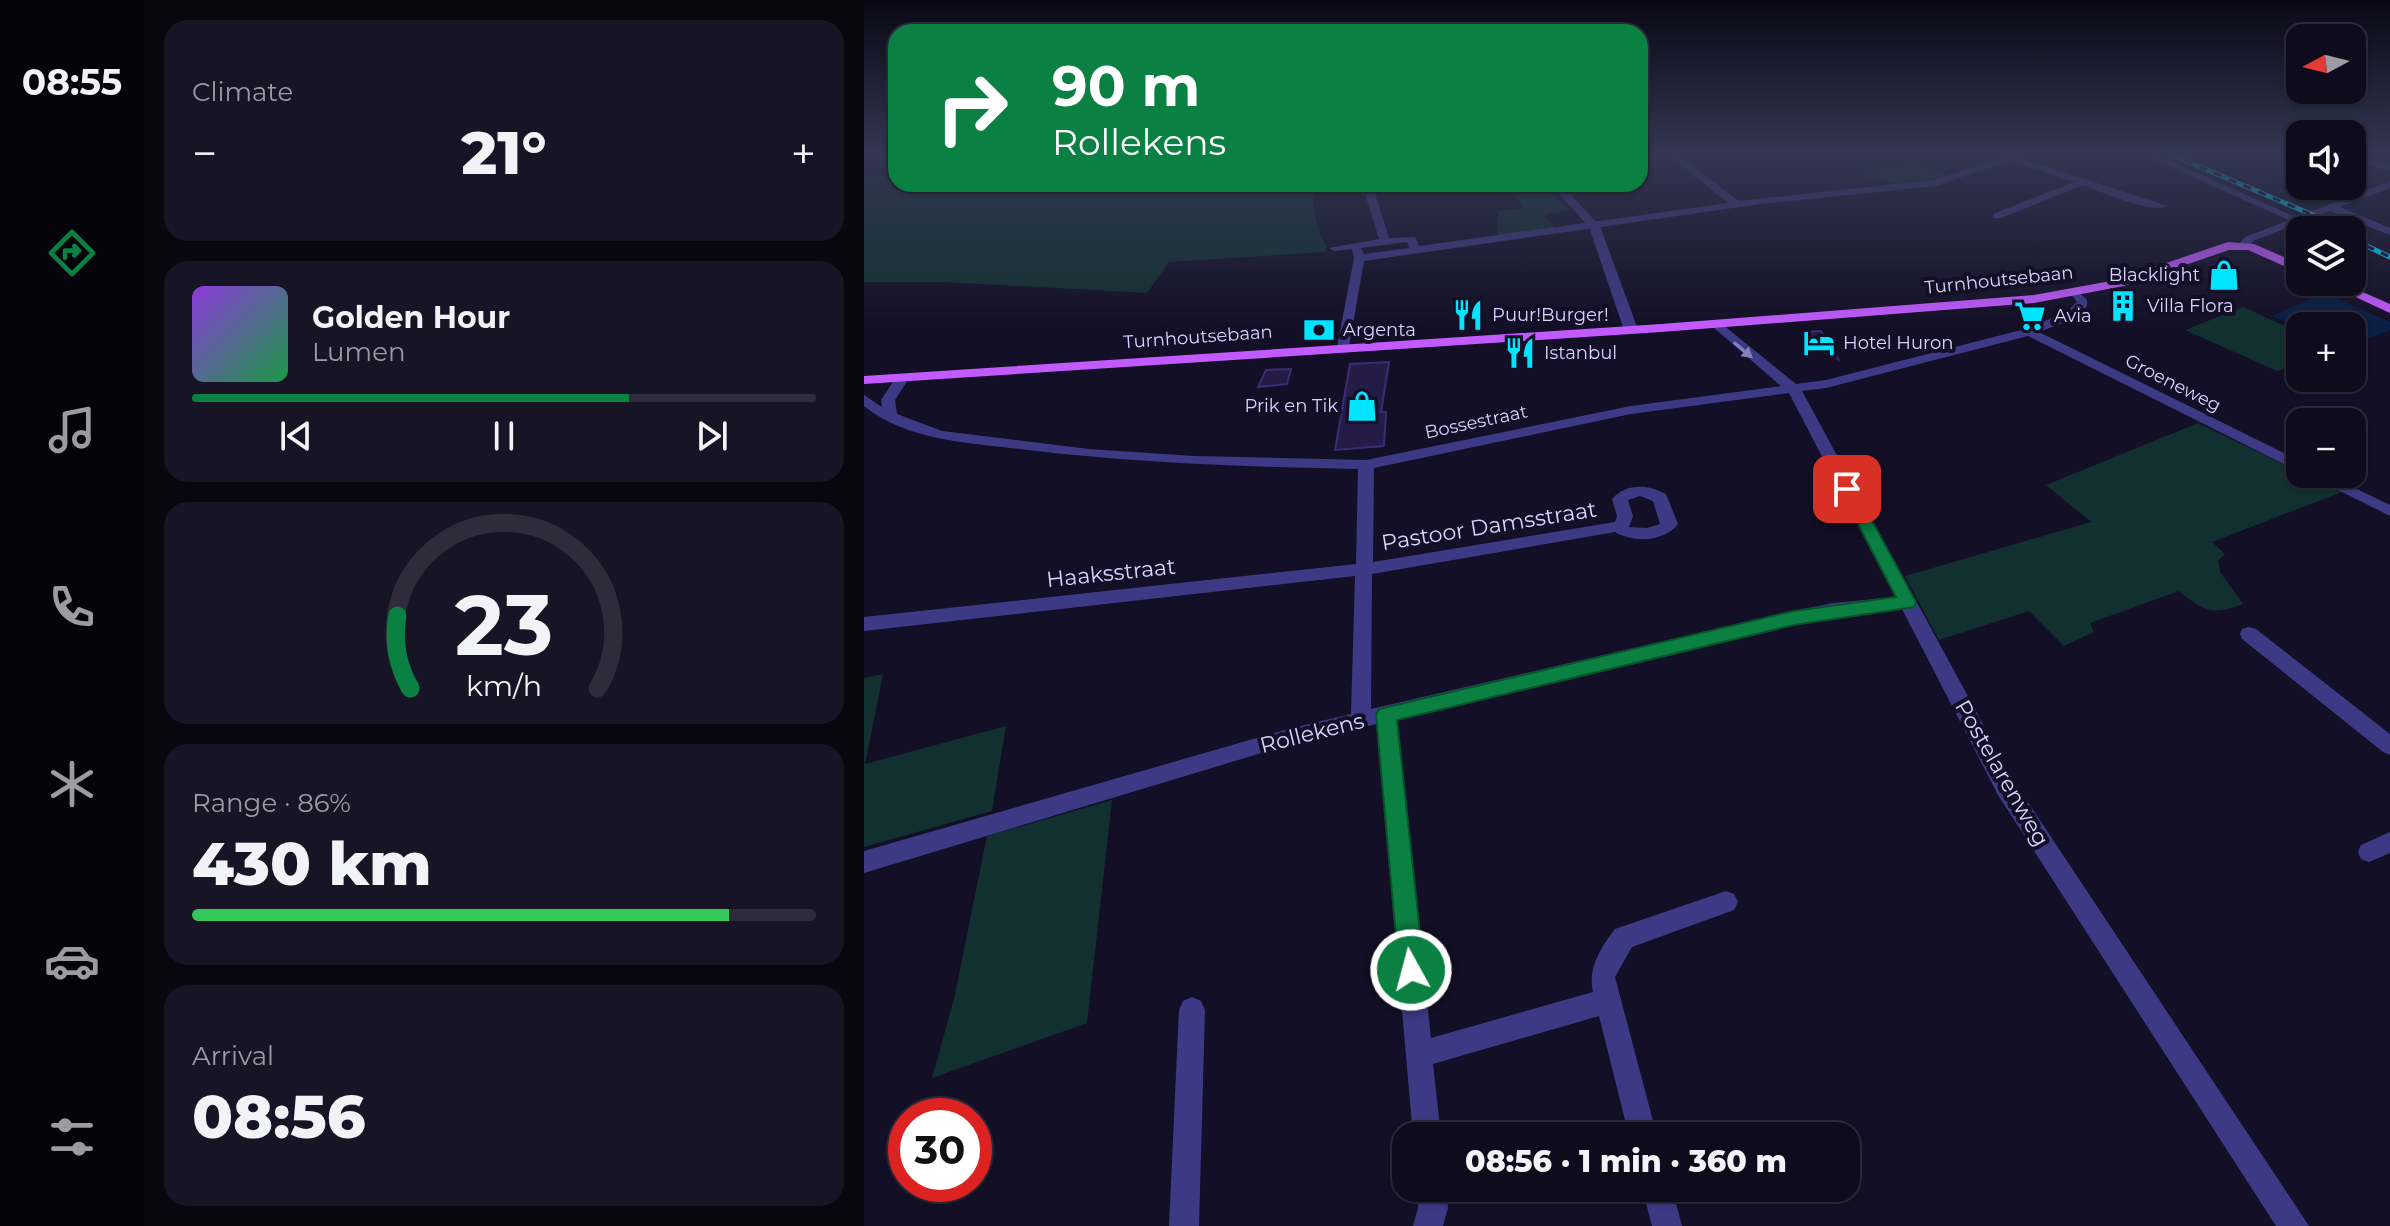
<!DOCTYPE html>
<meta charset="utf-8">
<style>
body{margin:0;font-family:Montserrat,sans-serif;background:#171425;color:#f1f3f6;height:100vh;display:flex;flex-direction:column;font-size:30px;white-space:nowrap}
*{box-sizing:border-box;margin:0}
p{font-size:26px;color:#9b9ba3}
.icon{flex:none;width:44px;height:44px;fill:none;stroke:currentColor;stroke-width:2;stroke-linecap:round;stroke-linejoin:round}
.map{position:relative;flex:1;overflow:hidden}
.panel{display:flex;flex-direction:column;gap:20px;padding:20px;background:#08060f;width:720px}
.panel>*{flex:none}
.hud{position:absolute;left:24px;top:24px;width:760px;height:168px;border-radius:24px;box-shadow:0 2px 6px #0004,0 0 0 2px #2e2b3b;background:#0b8043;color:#fff;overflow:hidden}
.needle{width:52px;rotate:263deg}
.fabs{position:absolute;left:1422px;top:24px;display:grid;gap:16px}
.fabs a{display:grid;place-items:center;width:80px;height:80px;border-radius:16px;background:#0e0b1c;box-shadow:0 2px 6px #0004,0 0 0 2px #2e2b3b;font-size:40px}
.speed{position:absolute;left:24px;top:1098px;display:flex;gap:16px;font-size:40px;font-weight:700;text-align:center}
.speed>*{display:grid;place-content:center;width:104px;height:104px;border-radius:50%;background:#0e0b1c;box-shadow:0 2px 6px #0004,0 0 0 2px #2e2b3b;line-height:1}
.speed .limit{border:12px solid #d22;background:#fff;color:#111}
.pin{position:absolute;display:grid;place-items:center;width:68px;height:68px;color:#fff;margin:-34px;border-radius:16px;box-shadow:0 4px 12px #0006}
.me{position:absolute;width:88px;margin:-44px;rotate:353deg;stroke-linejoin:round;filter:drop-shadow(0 0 6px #0008)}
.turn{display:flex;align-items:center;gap:28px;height:168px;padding:0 32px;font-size:36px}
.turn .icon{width:104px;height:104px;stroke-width:2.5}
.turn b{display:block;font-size:56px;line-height:68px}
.big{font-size:60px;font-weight:800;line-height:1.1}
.panel .widget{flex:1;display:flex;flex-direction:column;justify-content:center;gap:12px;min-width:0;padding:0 28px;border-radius:24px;background:#171425}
.panel .dial{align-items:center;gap:0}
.dial svg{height:208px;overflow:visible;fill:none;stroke:#2e2b3b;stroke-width:7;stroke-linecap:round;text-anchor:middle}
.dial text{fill:#f1f3f6;stroke:none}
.song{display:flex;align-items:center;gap:24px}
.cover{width:96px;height:96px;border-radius:12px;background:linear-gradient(135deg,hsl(270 70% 55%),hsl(140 70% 35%))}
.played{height:8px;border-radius:4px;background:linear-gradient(90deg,#0b8043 70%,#2e2b3b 70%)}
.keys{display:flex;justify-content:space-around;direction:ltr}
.heat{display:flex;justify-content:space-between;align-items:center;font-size:44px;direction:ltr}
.charge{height:12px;border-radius:6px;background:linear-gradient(90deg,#34c759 86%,#2e2b3b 0)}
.trip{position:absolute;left:528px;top:1122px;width:468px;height:80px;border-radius:24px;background:#0e0b1c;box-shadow:0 2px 6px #0004,0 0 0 2px #2e2b3b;font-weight:800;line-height:80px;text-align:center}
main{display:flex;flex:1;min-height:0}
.dock{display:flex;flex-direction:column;width:144px;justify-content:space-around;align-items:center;background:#06040b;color:#9b9ba3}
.dock .icon{width:56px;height:56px}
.dock .current{color:#0b8043}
.dock b{font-size:36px;color:#f1f3f6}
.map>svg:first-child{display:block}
.green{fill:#12302f}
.water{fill:#0a1f44}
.building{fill:#241b47;stroke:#3b2d73;stroke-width:2}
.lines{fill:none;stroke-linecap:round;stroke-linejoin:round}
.minor{fill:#3d3a85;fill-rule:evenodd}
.tertiary{fill:#3d3a85;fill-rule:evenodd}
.primary{fill:#c25bff;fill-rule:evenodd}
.rail-casing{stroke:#00e5ff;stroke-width:5}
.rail{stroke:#130f26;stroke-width:3;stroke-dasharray:8;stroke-linecap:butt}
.oneway{fill:#837fbc}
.route{fill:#0b8043;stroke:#07532c;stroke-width:2}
.labels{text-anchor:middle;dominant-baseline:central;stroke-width:8;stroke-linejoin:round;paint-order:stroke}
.far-poi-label{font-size:18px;fill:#d9d4ff;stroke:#130f26;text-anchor:start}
.far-street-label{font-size:18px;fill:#d9d4ff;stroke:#130f26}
.street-label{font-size:22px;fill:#d9d4ff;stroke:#130f26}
</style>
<main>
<nav class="dock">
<b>08:55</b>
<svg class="icon current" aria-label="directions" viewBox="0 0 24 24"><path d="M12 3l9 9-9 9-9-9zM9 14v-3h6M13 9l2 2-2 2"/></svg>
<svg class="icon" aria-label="music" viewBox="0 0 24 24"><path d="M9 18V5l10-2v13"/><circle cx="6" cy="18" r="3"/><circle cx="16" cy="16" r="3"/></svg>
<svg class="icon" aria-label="phone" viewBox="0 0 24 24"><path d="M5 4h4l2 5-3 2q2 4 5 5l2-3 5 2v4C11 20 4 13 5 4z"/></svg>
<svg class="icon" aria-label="climate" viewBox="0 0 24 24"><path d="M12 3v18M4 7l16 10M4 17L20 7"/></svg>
<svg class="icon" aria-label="car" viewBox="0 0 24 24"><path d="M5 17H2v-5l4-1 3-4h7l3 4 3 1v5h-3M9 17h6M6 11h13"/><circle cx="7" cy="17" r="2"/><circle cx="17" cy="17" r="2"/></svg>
<svg class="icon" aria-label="filters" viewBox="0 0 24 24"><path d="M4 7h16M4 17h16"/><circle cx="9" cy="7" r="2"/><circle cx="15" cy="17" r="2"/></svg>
</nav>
<section class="panel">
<div class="widget"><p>Climate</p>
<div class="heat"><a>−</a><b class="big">21°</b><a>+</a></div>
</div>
<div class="widget">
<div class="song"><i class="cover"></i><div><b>Golden Hour</b><p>Lumen</p></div></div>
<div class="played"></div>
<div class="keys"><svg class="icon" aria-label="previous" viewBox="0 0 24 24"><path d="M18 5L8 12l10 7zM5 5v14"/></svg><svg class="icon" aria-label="pause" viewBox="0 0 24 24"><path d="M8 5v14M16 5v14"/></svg><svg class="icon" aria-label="next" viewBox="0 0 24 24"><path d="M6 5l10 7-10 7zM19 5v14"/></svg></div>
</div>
<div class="widget dial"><svg viewBox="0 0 100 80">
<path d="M14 69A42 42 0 1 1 86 69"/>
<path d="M14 69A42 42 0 0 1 9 41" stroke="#0b8043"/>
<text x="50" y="56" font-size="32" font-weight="700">23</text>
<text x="50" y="72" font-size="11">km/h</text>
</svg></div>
<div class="widget"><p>Range · 86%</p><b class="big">430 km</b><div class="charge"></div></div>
<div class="widget"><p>Arrival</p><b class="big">08:56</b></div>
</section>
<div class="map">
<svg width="1526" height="1226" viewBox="0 0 1526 1226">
<rect width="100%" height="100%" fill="#130f26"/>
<g class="green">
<path d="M1053 161 1082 176C1052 183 1023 188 996 172Z"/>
<path d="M32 175V184H449C449 207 450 227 463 246L461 252 305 262 283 293 82 282H0V177Z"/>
<path d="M645 184H679L706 210 681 215 691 228 633 236 634 211 659 208Z"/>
<path d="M1379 307 1436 333V362L1413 371 1321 330Z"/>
<path d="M1334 423 1478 492 1348 542 1361 554 1354 561 1356 572 1379 604C1349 616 1339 611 1315 591L1226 623 1230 632 1200 646 1165 611 1075 640 1041 576 1227 522 1182 485Z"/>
<path d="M19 674 1 764 142 726 128 811 0 847V678Z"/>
<path d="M248 800 223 1023 68 1078 90 999 123 836Z"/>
</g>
<path class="water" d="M1460 293 1526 322V330L1488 345V326H1436V329L1408 316Z"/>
<g class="building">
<path d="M957 331 974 359 947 346 940 332Z"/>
<path d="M525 362 517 412H522L520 446 471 450 486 364Z"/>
<path d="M427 369 423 384 394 387 402 370Z"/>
</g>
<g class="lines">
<g class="minor">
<path d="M803 154H813L875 201 1070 180 1148 154H1162L1156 158 1304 206C1287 214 1238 192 1219 185L1137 218H1129V214L1210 182 1147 161 1071 186 897 204 500 261 485 347 479 351 473 347 490 258 488 249 470 251 465 248 515 239 498 184H508L525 238 551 237 555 246 864 203ZM543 242 545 248 500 254 497 248Z"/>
<path d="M937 154H949L934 160Z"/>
<path d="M1278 154H1291L1438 220 1429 222Z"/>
<path d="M1488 154 1526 165V171L1488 159Z"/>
<path d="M1212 289 1223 300V306L1209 319 1175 332 1436 461V472L1164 336 962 388 938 391 1150 781 1445 1226H1412L1134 795 1038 609 969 617 930 625 533 720 567 1038 729 992C723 969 737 947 751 929L862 891 870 894 874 902 870 910 768 947 751 977 793 1136H765L735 1016 569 1064 577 1136H549L513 724 424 745 0 873V851L424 729 487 714 491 576 0 631V617L492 564 494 469C383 467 274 463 164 450 110 443 44 442 0 406V395L18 407 17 400 34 374H44L46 377 31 400 33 414 78 431 225 449 330 456 502 460 767 406 917 386 849 327 847 324 853 320 932 384 962 380 1161 329 1201 313 1213 302 1206 293ZM925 393 1031 597 969 603 930 611 507 709 508 574 751 532C770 543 800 542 814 524L802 494C784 484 762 483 748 499L753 516 751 522 509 562 510 468 767 414ZM776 496 789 501 796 524 783 528 765 527 769 516 764 500Z"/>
<path d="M1442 474H1462L1526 505V516Z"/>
<path d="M1385 627 1392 629 1526 734V755L1519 752 1378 639 1376 634 1378 629Z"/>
<path d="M1526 832V853L1505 862 1497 859 1494 852 1497 845Z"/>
<path d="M328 997 337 1001 341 1010 335 1226H305L315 1010 319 1001Z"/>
<path d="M552 1188H582L584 1208 579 1226H549L554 1208Z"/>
<path d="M778 1188H808L818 1226H788Z"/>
</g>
<g class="tertiary">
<path d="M1526 181V188L1476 207 1526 228V235L1466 211 1389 241 1383 249 1373 246 1381 237Z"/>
<path d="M686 184H697L736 226 773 327 771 330 759 327 725 227Z"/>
</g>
<g class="primary">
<path d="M1364 242 1390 244 1436 264V273L1384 250H1365L1260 286 1170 303 797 332 0 384V376L797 324 1170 295 1252 280Z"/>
<path d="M1459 282H1476L1526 304V313Z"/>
</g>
<defs>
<g id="rail">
<path d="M1306 154 1484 230"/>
<path d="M1488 239 1526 257"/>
</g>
</defs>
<use href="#rail" class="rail-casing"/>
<use href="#rail" class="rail"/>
</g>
<defs><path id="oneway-solid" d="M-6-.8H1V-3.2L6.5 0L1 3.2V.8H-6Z" transform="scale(2)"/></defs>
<use class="oneway" href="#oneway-solid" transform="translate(879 350) rotate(40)"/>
<linearGradient id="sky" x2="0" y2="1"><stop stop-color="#0a0815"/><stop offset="0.47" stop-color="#333752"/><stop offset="1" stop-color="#333752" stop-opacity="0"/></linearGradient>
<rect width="1526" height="326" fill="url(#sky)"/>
<path class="route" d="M983 484 991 489 1052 602 1050 607 930 625 533 720 560 970 556 979 547 983 538 979 535 970 512 715 515 709 930 611 1032 597 976 489Z"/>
<defs>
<symbol id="shop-bare" viewBox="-9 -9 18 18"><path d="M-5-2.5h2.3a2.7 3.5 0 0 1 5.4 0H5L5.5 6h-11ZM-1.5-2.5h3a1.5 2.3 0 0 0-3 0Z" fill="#00e5ff" stroke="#130f26" stroke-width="2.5" paint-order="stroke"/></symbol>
<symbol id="building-bare" viewBox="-9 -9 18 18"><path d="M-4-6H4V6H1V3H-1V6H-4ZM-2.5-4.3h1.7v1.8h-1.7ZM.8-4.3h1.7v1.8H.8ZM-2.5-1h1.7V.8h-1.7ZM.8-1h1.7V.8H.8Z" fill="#00e5ff" stroke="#130f26" stroke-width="2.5" paint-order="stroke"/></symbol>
<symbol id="restaurant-bare" viewBox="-9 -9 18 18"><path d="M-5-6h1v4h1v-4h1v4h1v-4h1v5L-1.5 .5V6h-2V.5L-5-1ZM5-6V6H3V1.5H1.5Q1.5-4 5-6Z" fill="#00e5ff" stroke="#130f26" stroke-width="2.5" paint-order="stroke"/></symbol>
<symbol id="supermarket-bare" viewBox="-9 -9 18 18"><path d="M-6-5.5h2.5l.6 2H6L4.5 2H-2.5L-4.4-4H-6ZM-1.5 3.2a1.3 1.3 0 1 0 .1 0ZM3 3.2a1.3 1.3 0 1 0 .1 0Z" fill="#00e5ff" stroke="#130f26" stroke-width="2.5" paint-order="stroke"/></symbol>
<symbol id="bank-bare" viewBox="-9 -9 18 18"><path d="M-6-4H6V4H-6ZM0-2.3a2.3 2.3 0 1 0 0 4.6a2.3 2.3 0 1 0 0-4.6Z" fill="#00e5ff" stroke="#130f26" stroke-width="2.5" paint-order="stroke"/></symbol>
<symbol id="hotel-bare" viewBox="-9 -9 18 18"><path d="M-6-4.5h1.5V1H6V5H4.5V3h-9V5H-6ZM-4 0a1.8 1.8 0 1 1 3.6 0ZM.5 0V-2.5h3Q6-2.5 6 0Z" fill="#00e5ff" stroke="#130f26" stroke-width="2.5" paint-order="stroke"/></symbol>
</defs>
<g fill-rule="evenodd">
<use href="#shop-bare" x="1338" y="253" width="44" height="44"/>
<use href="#building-bare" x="1237" y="284" width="44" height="44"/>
<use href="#restaurant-bare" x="582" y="293" width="44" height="44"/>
<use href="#supermarket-bare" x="1144" y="294" width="44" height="44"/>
<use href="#bank-bare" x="433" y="308" width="44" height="44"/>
<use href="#hotel-bare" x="933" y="321" width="44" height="44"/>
<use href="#restaurant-bare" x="634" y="331" width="44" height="44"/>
<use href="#shop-bare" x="476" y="384" width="44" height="44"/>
</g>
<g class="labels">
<g class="far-poi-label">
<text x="1336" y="275" text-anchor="end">Blacklight</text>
<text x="1283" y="306">Villa Flora</text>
<text x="628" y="315">Puur!Burger!</text>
<text x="1190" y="316">Avia</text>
<text x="479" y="330">Argenta</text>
<text x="979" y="343">Hotel Huron</text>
<text x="680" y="353">Istanbul</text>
<text x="474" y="406" text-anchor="end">Prik en Tik</text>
</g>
<g class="far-street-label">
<text transform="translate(1135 280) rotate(-6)">Turnhoutsebaan</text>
<text transform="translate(334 337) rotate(-4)">Turnhoutsebaan</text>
<text transform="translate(1309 383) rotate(27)">Groeneweg</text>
<text transform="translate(612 422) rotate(-12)">Bossestraat</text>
</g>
<g class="street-label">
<text transform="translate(625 526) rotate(-9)">Pastoor Damsstraat</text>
<text transform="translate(247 573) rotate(-6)">Haaksstraat</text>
<text transform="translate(448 733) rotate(-14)">Rollekens</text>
<text transform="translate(1138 773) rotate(60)">Postelarenweg</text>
</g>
</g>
</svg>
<div class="fabs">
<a><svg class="needle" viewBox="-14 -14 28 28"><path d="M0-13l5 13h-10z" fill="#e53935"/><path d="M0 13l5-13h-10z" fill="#9b9ba3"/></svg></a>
<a><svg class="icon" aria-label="sound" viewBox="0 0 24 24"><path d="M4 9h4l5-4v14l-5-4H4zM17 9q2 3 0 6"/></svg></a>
<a><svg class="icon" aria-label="layers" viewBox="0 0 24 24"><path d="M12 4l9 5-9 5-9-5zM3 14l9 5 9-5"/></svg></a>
<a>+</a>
<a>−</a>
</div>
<div class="speed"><div class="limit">30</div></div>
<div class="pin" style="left:983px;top:489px;background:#d93025"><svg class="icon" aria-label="arrive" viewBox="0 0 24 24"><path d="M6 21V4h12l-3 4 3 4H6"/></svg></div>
<svg class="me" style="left:547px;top:970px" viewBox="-20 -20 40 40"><circle r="17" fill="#0b8043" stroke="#fff" stroke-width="3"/><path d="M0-11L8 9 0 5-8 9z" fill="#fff"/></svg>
<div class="trip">08:56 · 1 min · 360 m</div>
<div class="hud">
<div class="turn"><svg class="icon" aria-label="right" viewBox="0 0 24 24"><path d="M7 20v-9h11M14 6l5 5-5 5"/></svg><div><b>90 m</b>Rollekens</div></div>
</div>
</div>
</main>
